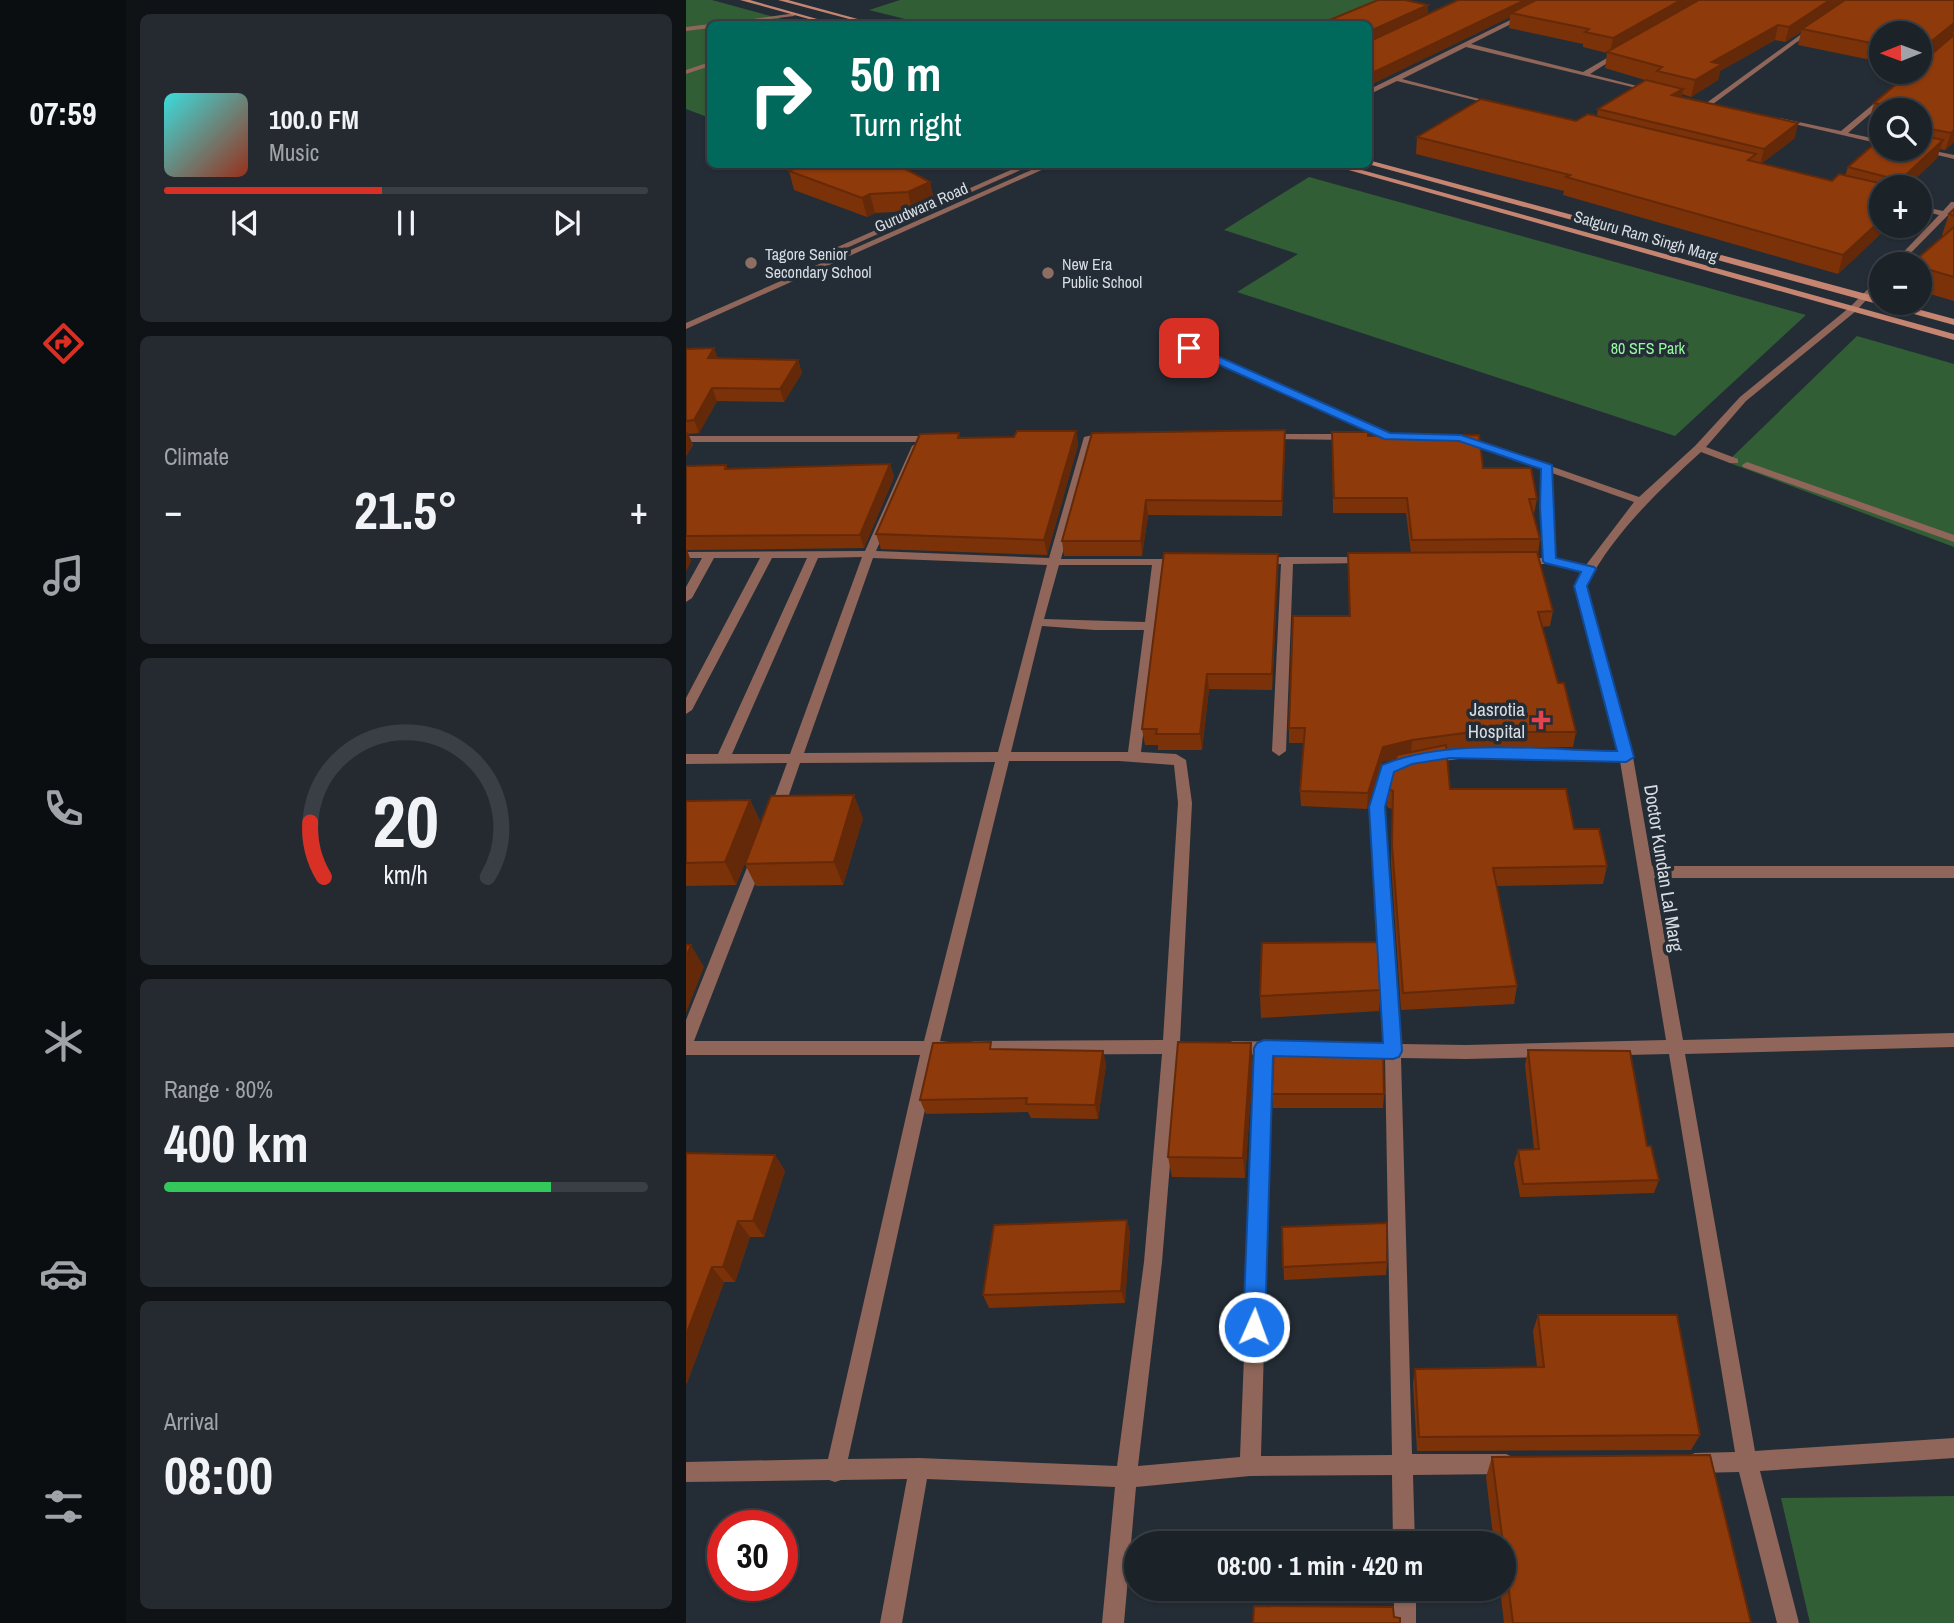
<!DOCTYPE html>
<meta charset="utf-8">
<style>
body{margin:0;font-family:"Archivo Narrow",sans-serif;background:#242a30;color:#f1f3f6;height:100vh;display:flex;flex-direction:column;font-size:26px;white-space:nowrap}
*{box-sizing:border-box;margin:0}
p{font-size:23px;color:#a0a4a8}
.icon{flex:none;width:38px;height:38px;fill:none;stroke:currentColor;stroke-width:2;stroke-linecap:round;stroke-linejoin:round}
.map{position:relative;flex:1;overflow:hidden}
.details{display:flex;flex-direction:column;gap:14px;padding:14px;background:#0f1316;width:560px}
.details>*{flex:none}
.top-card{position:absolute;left:21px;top:21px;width:665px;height:147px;border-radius:10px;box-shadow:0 2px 5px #0004,0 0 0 2px #393f45;background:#00695c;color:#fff;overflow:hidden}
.needle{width:46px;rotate:269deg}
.controls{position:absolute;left:1183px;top:21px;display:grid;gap:14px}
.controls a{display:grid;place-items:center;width:63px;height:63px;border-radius:50%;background:#1b2228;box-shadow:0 2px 5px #0004,0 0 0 2px #393f45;font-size:35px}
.speed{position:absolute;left:21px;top:1510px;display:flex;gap:14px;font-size:35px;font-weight:700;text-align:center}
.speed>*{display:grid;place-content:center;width:91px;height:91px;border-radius:50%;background:#1b2228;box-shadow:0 2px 5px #0004,0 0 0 2px #393f45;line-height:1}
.speed .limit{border:10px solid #d22;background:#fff;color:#111}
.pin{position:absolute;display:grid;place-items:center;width:60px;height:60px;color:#fff;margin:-30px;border-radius:14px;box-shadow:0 4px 10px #0006}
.me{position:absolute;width:77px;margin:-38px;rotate:2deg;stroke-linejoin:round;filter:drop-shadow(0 0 5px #0008)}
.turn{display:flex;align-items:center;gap:24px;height:147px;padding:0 28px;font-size:32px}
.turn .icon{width:91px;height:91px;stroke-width:2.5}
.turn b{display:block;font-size:49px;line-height:60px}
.big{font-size:52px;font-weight:700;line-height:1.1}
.details .widget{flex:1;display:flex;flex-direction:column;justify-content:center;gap:10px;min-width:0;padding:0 24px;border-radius:10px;background:#242a30}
.details .dial{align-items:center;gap:0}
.dial svg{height:182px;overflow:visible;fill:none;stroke:#393f45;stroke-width:7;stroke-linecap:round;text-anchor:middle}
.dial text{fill:#f1f3f6;stroke:none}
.song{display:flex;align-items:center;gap:21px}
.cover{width:84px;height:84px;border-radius:10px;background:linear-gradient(135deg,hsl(180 70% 55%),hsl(10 70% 35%))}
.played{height:7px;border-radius:4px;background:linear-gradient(90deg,#d93025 45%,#393f45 45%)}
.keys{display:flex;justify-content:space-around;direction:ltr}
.heat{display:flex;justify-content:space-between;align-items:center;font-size:38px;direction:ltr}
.charge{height:10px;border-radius:5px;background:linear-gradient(90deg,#34c759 80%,#393f45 0)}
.trip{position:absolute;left:438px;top:1531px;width:392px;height:70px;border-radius:35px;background:#1b2228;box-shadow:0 2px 5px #0004,0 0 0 2px #393f45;font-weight:700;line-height:70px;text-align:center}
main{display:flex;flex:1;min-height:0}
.dock{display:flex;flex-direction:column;width:126px;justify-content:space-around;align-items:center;background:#0b0e10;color:#a0a4a8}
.dock .icon{width:49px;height:49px}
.dock .current{color:#d93025}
.dock b{font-size:32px;color:#f1f3f6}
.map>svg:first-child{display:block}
.green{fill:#315e35}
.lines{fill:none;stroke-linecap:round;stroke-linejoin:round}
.service{fill:#8f6659;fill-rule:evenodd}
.minor{fill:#8f6659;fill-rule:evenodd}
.secondary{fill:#c68571;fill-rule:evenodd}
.wall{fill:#7b3209;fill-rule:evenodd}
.shaded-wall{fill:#642908}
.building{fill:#8f3a0b;stroke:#642908;stroke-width:2}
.route{fill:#1a73e8;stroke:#114b97;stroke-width:2}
.education-dot{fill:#8d6e63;stroke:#242d36;stroke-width:2.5}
.health-dot{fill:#e0444e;stroke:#242d36;stroke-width:2.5}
.labels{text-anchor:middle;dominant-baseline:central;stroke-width:7;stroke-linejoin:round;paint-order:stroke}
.far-street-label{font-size:16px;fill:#d6dce2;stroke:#242d36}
.far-poi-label{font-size:16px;fill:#d6dce2;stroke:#242d36;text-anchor:start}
.far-park-label{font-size:16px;fill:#95fa9e;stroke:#242d36}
.poi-label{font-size:19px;fill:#d6dce2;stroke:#242d36;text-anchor:end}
.street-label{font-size:19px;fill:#d6dce2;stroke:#242d36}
</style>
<main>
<nav class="dock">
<b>07:59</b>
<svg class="icon current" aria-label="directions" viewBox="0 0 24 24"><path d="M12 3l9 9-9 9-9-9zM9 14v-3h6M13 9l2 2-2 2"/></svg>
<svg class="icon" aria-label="music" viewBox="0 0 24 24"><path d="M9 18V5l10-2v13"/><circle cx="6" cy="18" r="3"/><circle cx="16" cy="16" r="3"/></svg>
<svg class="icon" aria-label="phone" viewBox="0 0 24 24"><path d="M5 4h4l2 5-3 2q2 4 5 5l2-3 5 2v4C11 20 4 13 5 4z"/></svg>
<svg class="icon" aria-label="climate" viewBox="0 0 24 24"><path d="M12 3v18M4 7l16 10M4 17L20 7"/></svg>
<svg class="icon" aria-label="car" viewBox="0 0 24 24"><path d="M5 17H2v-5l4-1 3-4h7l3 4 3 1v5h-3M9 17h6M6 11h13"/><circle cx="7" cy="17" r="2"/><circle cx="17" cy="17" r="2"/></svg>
<svg class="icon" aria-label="filters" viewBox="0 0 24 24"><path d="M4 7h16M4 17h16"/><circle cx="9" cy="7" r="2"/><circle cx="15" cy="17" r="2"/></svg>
</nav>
<section class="details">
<div class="widget">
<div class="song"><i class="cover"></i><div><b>100.0 FM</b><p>Music</p></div></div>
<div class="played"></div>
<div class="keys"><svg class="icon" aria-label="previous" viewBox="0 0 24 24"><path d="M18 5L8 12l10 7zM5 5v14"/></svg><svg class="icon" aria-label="pause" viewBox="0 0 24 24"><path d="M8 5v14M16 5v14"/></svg><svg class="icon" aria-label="next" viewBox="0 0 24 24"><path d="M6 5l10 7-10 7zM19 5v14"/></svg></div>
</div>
<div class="widget"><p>Climate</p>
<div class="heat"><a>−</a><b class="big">21.5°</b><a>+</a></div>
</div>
<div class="widget dial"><svg viewBox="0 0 100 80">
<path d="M14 69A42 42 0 1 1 86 69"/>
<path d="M14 69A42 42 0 0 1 8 45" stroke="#d93025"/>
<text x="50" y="56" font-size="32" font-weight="700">20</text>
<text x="50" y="72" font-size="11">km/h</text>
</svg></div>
<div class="widget"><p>Range · 80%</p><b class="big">400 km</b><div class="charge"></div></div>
<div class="widget"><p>Arrival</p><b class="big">08:00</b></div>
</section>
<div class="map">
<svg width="1268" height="1623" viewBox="0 0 1268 1623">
<rect width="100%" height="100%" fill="#242d36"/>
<g class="green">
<path d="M0 0H26L114 24H24V118L0 109Z"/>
<path d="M214 0H704L651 24H239L183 10Z"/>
<path d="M623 177 1120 315 989 436 551 292 612 254 538 230Z"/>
<path d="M1171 336 1268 364V547L1041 462Z"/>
<path d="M1268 1496V1623H1124L1095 1498Z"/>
</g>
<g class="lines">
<g class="service">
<path d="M24 62V66L0 74V70Z"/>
<path d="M338 164H348L145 255 138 253Z"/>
</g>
<g class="minor">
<path d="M865 0H873L785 44 897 72 933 51H937V53L904 74 967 90V92L780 47 716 79 813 104V106L711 81 682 95V90Z"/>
<path d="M110 13 108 16 43 24H30Z"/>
<path d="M24 24V28L0 31V27Z"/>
<path d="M1125 27 1130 28 1027 104 1038 107V109L1019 106V104Z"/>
<path d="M1226 72H1233L1162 133 1195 140V144L1091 120 1094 118 1155 131Z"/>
<path d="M1234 148 1268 155V159L1226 149Z"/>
<path d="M359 164H369L0 329V323Z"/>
<path d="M1265 202H1268V209L1214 264H1206L1253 215 1234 210V206L1257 211Z"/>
<path d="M1195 276V284L1170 311 1060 401 1020 447 1052 459V463H1044L1015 452C971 492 928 533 900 586L947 757 966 866H1268V878H968L997 1040 1268 1033V1047L999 1054 1069 1451 1268 1438V1458L1074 1471 1113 1623H1091L1053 1472 1009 1473 1002 1470 999 1463 1002 1456 1009 1453 1049 1452 983 1054 780 1059 715 1058 726 1454H820L827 1457 830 1464 827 1471 820 1474 727 1475 729 1544H707L706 1475 564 1476 450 1487 438 1623H416L429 1487 241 1479 216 1623H194L221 1479 155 1480 149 1482 143 1480 0 1482V1462L142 1459 234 1055H0V1020L64 860 66 856H76L78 860 8 1041H238L309 762 114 763 97 812 90 817 83 812 101 763 0 764V754H32L121 558H86L6 710 0 714V698L74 558H28L6 598 0 602V587L16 558H0V552L179 551 226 446 231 443 236 446 190 551 363 558 398 437 407 435 408 437 375 559H493L499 562 493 565H477L455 752 490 754 500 760 506 803 494 1041 498 1042 500 1047 498 1052 493 1054 476 1262 452 1466 554 1457 570 1055 541 1053 539 1048 541 1043 547 1041 604 1042 610 1044 612 1049 610 1054 586 1056 575 1456 706 1455 699 1057 674 1055 672 1050 674 1045 698 1043 684 807 695 768 697 765C774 741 852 749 932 752L888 586 896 571 863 564H835L829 561 835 558H857L856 470 773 439 782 437 953 497 1009 446 1054 397 1164 307ZM866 473 948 502 900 565 869 559ZM176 557 104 754H46L132 558ZM187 558 361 565 312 752 118 753ZM373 565H466L459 622 358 619ZM356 626 409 630H458L442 752H325ZM787 757 934 761 980 1040 780 1045 715 1044 698 807 708 771 728 765ZM323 761H433L488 765 492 803 477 1040 288 1041 282 1043 280 1048 282 1053 288 1055 476 1054 458 1262 431 1466 233 1458 162 1459 251 1055 271 1053 273 1048 271 1043 254 1041Z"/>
<path d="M477 335H483L707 437 698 439 477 339Z"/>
<path d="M582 434H664L669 437 664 440 578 439 577 437Z"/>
<path d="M0 436H251L256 439 251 442H0Z"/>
<path d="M1061 462 1268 535V542L1057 467 1056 465Z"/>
<path d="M601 557H679L685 560 679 563 607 564 600 751 593 756 586 751 595 564H573L567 561 573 558Z"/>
<rect x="708" y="1589" width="22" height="34"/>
</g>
<g class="secondary">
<path d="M54 0H64L149 24H141Z"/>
<path d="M92 0H102L190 24H182Z"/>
<path d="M682 160 1195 298V303H1209L1268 319V325L682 164Z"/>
<path d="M641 164H654L1268 334V340Z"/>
</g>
</g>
<g class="wall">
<path d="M772 0H847V2L1268 0V142L1259 150 1254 149 1251 158 1221 187H1195V226H1203L1152 274 877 195 878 191 730 154 731 137 890 121 911 116 912 109 959 80 919 68 921 53 897 47V44L823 28 824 17 682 86V24L742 14ZM1115 32 1112 45 1195 62V33H1234V63L1266 36 1188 103 1183 120 1195 122V110H1234L1162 167 1159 176 1146 181 1076 163 1109 138 996 97V94L1005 97 1032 80 1034 71 1089 40 1099 42Z"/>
<path d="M114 164H210L244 182 248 201 226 211 189 213 181 217 108 190 103 171 115 167Z"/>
<path d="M1268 209V301L1234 291V264L1258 236 1256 235 1263 214Z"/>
<path d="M0 349 32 358 112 360 116 373 98 402 31 401 13 433 2 434 7 445 0 456Z"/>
<path d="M390 431 392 445 361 555 195 549 190 534 273 433 274 438 328 437Z"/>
<path d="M646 432 682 436 797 468 851 499 848 514H847L854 539 852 554 867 611 864 626 856 627 872 683 890 732 887 747H784L761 750 764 789 888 829 921 866 917 884 810 886 831 986 828 1004 715 1010 705 863 706 809 701 807 702 789 710 759 696 762 681 809 615 806 614 791 618 743H603V728L663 616 662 553H725L720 513H647Z"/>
<path d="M406 433 599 445 596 516 462 515 456 556H378L376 541Z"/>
<path d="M204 464 208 477 178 548 1 550 5 561 0 571V466L40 465 42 469Z"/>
<path d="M592 554V569L586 690 523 689 516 750H472V745H459L456 729Z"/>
<path d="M64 800 75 823 50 885 0 886V801Z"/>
<path d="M177 818 157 885 70 886 59 864Z"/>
<path d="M695 990 693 1011 575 1018 574 996Z"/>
<path d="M308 1049 417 1051 420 1065 412 1119 345 1118 342 1112 240 1114 234 1100Z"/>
<path d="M842 1050 961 1146 973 1180 968 1193 834 1197 828 1163 832 1150 848 1149 839 1065Z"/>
<path d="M567 1064 559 1178 486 1177 482 1157Z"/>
<path d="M586 1094H698L697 1108H587Z"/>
<path d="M0 1153 89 1155 99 1171 78 1237H64L49 1282H38L1 1383H0Z"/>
<path d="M441 1220 444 1233 439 1303 303 1308 297 1295Z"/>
<path d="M596 1227 701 1262 700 1275 598 1280Z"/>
<path d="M852 1315 1014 1435 1005 1450 731 1451 727 1384 729 1369 851 1367 847 1331Z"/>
<path d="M806 1457 1065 1623H818L814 1589H817V1544H808L800 1477Z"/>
</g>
<g class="shaded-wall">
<path d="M839 0H847L846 6 825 13 824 17 682 86V75Z"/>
<path d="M995 0H1019L924 53 927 38Z"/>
<path d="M1144 0H1163L1116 29 1115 32 1099 42 1103 27Z"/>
<path d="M742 5V16L682 43V32Z"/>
<path d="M1268 23V31L1266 36 1234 63 1237 48Z"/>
<path d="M1092 25 1089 40 1034 71 1032 80 1005 97 1009 80 1026 62Z"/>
<path d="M997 89 995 103 986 95Z"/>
<path d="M1112 123 1109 138 1074 165 1078 149Z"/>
<path d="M1240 128 1235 145 1234 146V129Z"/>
<path d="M1268 130V142L1259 150 1265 133Z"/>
<path d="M1257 140 1251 158 1221 187H1207Z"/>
<path d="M244 182 248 201 226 211 222 192Z"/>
<path d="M184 194 189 213 181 217 176 198Z"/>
<path d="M1195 220V226H1203L1152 274 1157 255Z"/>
<path d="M28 348 33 361 22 358Z"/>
<path d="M112 360 116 373 98 402 94 389Z"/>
<path d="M26 388 31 401 13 433 8 420Z"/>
<path d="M599 430V445L596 516V501Z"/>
<path d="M1 431 7 445 0 456V434Z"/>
<path d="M390 431 392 445 361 555 358 540Z"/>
<path d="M204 464 208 477 178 548 174 535Z"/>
<path d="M460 500 462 515 456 556 455 541Z"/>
<path d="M0 548 5 561 0 571Z"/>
<path d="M592 554V569L586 690V674Z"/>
<path d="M521 674 523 689 516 750 514 734Z"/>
<path d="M726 740 725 755 696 762 681 809 682 793 697 747Z"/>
<path d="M168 795 177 818 157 885 148 862Z"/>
<path d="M64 800 75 823 50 885 39 862Z"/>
<path d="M5 945 18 967 0 1013V957Z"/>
<path d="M565 1043 567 1064 559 1178 557 1158Z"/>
<path d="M417 1051 420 1065 412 1119 409 1105Z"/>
<path d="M89 1155 99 1171 78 1237 67 1221Z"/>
<path d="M441 1220 444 1233 439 1303 435 1291Z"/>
<path d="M52 1221 64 1237 49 1282 37 1267Z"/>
<path d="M26 1267 38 1282 1 1383 0 1382V1335Z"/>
</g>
<g class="building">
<path d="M692 0H719L742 5 682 32V24H634Z"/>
<path d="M772 0H839L682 75V42Z"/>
<path d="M850 0H995L927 38 899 32 903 29 825 13Z"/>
<path d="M1013 0H1144L1103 27 1092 25 1026 62 1036 64 1009 80 971 71 976 67 921 52Z"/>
<path d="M1159 0H1268V23L1237 48 1236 53H1234V33H1195V45L1116 29Z"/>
<path d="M1268 35V130L1265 133 1240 128 1234 129V110H1222L1188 103 1225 72H1234V64Z"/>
<path d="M960 80 997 89 986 95 1112 123 1078 149 912 109Z"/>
<path d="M795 99 890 121 902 114 1070 154 1062 160 1146 181 1153 174 1202 185 1201 177 1162 167 1195 138V149H1234V135L1257 140 1207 187H1195V220L1157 255 880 177 884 175 731 137Z"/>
<path d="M121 164H210L244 182 222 192 184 194 176 198 103 171Z"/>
<path d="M1268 209V216L1263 214Z"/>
<path d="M1268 227V277L1234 267V264H1225Z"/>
<path d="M28 348 22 358 112 360 94 389 26 388 8 420 0 421V349Z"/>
<path d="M599 430 596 501 460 500 455 541H376L406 433Z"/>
<path d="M331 431H390L358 540 190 534 234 434 273 433 272 438 328 437Z"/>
<path d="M646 432H682V436L793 435 797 468H845L851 499H843L854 539 726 540 721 498H648Z"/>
<path d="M204 464 174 535 0 536V466L40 465 39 469Z"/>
<path d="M851 552 867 611 852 612 872 683H878L890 732H786L726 740 697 747 682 793 614 791 619 728H603L607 616H664L662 553Z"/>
<path d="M478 553 592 554 586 674H521L514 734H470L471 729H456Z"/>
<path d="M760 745 764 789H880L888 829H913L921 866 807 868 831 986 717 993 706 845 707 791 702 789 711 755Z"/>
<path d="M168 795 148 862 59 864 85 796Z"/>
<path d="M64 800 39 862 0 863V801Z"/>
<path d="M692 942 695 990 574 996 576 943Z"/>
<path d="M0 945H5L0 957Z"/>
<path d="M305 1042 304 1049 417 1051 409 1105 340 1104 341 1098 234 1100 247 1043Z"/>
<path d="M492 1042 565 1043 557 1158 482 1157Z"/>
<path d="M588 1046 697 1047 698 1094H586Z"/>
<path d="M842 1050 944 1051 961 1146H965L973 1180 837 1184 832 1150 853 1149Z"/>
<path d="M0 1153 89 1155 67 1221H52L37 1267H26L0 1335Z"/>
<path d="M441 1220 435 1291 297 1295 308 1225Z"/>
<path d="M701 1223V1262L597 1267 596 1227Z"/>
<path d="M852 1315H991L1014 1435 733 1437 729 1369 858 1367Z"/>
<path d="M1024 1455 1065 1623H827L806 1457Z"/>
<path d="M568 1606 707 1607 708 1617 714 1618V1623H567Z"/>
</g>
<path class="route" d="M500 345H507L704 433 775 435 866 465 870 558 908 567 910 569 901 586 948 757 940 762 764 758 726 764 708 772 699 807 716 1051 713 1057 707 1059 587 1056 579 1327 576 1335 568 1338 561 1335 557 1327 568 1048 571 1043 578 1040 697 1043 683 807 696 765C765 737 857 750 931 751L888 586 895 572 859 563 857 561 854 507 855 469 773 441 698 439 500 350Z"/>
<g class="education-dot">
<circle cx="65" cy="263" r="7"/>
<circle cx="362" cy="273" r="7"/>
</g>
<path class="health-dot" d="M851.5 709.5h7v7h7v7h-7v7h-7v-7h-7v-7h7z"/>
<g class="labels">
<g class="far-street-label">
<text transform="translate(235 207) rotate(-24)">Gurudwara Road</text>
<text transform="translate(960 236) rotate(16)">Satguru Ram Singh Marg</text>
</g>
<g class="far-poi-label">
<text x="79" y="254">Tagore Senior<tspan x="79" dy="18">Secondary School</tspan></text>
<text x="376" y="264">New Era<tspan x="376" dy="18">Public School</tspan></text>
</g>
<g class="far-park-label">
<text x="962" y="348">80 SFS Park</text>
</g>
<g class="poi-label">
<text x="839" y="709">Jasrotia<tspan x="839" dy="22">Hospital</tspan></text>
</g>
<g class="street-label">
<text transform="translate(978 868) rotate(81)">Doctor Kundan Lal Marg</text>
</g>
</g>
</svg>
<div class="controls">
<a><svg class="needle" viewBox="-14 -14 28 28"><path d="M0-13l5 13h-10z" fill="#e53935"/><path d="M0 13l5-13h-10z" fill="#a0a4a8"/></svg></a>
<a><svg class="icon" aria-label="search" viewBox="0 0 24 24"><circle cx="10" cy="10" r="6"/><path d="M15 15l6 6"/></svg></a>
<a>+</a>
<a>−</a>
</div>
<div class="speed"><div class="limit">30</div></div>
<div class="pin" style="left:503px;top:348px;background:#d93025"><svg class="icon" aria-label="arrive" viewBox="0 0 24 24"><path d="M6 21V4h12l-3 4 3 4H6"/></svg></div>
<svg class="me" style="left:568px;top:1327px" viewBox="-20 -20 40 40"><circle r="17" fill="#1a73e8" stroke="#fff" stroke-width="3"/><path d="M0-11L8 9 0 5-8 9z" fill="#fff"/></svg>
<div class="trip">08:00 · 1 min · 420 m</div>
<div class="top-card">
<div class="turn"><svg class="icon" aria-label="right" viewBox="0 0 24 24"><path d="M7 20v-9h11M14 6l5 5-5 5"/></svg><div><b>50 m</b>Turn right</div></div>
</div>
</div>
</main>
